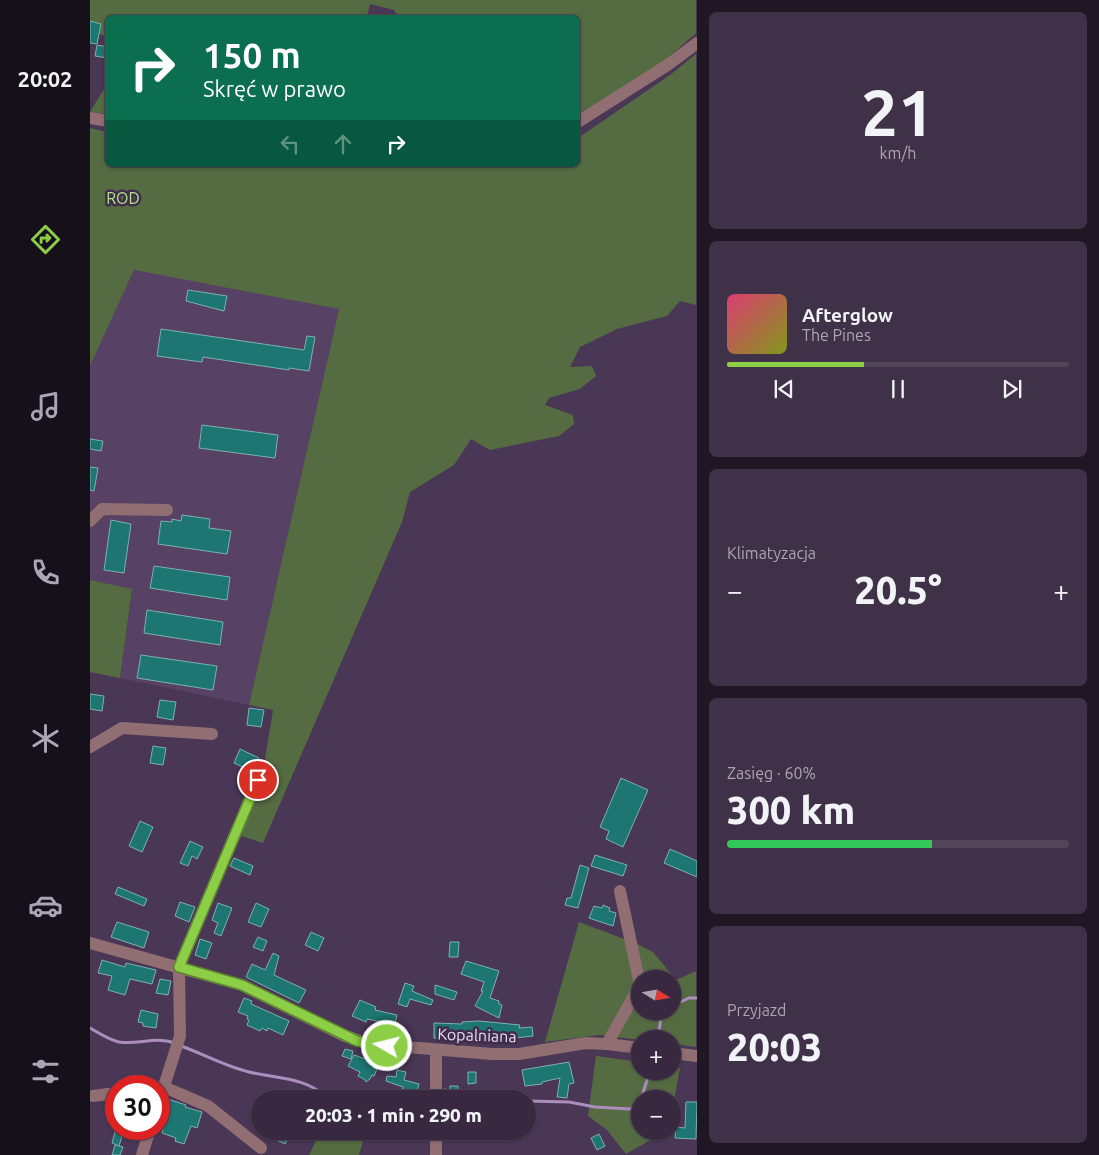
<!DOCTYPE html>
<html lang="pl">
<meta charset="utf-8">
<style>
body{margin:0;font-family:Ubuntu,sans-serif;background:#3f3147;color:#f1f3f6;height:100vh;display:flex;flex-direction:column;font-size:19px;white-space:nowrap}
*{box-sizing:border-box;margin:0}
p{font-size:16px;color:#aba6b1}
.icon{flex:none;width:28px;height:28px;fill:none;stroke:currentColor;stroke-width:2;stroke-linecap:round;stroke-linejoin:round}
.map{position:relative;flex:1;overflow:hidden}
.panel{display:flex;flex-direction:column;gap:12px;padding:12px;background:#1f1723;width:402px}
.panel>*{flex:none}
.top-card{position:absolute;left:15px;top:15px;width:475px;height:152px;border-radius:8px;box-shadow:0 1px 4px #0004,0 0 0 1px #524559;background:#0b6e4f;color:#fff;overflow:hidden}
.needle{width:32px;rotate:101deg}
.tools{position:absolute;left:541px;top:970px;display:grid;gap:10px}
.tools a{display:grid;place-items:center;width:50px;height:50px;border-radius:50%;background:#382940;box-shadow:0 1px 4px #0004,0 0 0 1px #524559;font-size:25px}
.speed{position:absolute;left:15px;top:1075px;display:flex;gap:10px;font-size:25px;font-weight:700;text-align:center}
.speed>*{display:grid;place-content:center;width:65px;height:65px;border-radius:50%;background:#382940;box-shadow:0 1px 4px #0004,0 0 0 1px #524559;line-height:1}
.speed .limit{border:8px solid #d22;background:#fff;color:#111}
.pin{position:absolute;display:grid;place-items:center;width:42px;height:42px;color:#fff;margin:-21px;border:2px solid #fff;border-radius:50%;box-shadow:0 1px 5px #0007}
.me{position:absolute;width:55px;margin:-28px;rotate:278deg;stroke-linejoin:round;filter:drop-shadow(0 0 4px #0008)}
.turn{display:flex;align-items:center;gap:18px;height:105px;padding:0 15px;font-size:22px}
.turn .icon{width:65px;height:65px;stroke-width:2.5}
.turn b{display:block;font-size:35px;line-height:42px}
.lanes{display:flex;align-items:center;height:48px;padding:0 15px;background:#0003;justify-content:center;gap:25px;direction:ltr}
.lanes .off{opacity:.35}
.big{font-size:38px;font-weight:800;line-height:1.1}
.panel .tile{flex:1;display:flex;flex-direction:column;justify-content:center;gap:8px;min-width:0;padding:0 18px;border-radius:8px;background:#3f3147}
.panel .dial{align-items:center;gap:0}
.dial b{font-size:65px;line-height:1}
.song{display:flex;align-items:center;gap:15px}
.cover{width:60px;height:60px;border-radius:8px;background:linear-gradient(135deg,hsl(340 70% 55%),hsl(70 70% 35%))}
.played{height:5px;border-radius:2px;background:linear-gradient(90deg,#8cce45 40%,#524559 40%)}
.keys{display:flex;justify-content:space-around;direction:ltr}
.heat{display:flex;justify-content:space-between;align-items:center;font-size:28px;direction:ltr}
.charge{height:8px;border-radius:4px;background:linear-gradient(90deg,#34c759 60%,#524559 0)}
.trip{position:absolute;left:161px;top:1090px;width:285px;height:50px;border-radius:25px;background:#382940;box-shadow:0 1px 4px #0004,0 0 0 1px #524559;font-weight:800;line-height:50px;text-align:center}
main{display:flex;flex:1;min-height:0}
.menu{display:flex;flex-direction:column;width:90px;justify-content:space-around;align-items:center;background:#16101a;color:#aba6b1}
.menu .icon{width:35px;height:35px}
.menu .active{color:#8cce45}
.menu b{font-size:22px;color:#f1f3f6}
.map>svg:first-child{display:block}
.built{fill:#574165}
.green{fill:#556b42;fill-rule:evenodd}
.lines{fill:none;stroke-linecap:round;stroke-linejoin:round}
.stream{stroke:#ab8ebe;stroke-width:3}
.building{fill:#1e7673;stroke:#7cb2af}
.minor{stroke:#916e72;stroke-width:12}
.route-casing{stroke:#5b862d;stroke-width:12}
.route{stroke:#8cce45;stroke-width:9}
.labels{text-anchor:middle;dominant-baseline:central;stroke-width:5;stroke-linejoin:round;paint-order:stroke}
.park-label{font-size:16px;fill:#b4e489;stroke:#3f2d4b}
.street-label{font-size:16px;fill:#e8ddf0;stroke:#3f2d4b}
</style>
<main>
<nav class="menu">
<b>20:02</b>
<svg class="icon active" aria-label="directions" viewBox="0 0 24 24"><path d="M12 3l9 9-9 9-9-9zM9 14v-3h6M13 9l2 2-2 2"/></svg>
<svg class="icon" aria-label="music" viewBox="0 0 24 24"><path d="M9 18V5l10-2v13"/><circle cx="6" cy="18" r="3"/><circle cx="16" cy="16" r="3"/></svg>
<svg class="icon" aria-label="phone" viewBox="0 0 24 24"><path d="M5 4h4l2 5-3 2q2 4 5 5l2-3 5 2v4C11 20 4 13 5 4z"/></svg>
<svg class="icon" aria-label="climate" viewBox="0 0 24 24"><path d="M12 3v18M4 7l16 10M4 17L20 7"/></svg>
<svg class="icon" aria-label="car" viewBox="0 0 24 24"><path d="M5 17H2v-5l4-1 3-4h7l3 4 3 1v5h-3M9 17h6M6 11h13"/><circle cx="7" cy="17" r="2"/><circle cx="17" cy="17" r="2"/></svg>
<svg class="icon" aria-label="filters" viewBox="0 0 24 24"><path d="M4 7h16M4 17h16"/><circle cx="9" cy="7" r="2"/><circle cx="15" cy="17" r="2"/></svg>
</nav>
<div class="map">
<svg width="607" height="1155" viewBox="0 0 607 1155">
<rect width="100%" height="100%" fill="#4a3756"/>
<path class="built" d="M44 270 249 308 159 705 30 678 42 590 0 580V366Z"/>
<g class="green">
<path d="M0 0H606V33L571 64 488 116V18L308 17 304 10 280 4 277 17 18 18 17 37 0 30Z"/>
<path d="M606 54V305L590 301 577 316 527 329 490 347 480 367 502 366 506 376 490 389 459 398 455 405 483 415 484 424 469 436 400 450 381 439 364 465 320 492 312 522 173 843 148 835 170 790 183 710 159 705 249 309 44 270 0 366V128L17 132 18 165H488V138L580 75Z"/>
<path d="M17 84V114L0 112Z"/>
<path d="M0 580 42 589 30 678 0 672Z"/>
<path d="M489 922 545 943 563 952 586 980 606 971V1047L583 1044 582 1039 550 1040 509 1035 455 1042ZM550 979H582V1011H550Z"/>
<path d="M506 1056 550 1062V1071H582L583 1067 590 1068 583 1106 582 1099H550V1131H568L564 1138 536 1154 517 1130 498 1116Z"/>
<path d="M229 1134 274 1138 269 1155H219Z"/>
</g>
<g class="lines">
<g class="stream">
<path d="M582 1006 599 998H607"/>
<path d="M0 1028C9 1033 19 1040 29 1042 49 1045 64 1036 85 1043"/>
<path d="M568 1039 571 1017 574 1011"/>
<path d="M91 1046C111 1053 131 1064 152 1070 180 1079 216 1075 238 1099"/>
<path d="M551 1099 560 1071"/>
<path d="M438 1101 479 1102 505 1107 540 1109 545 1107 550 1100"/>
</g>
</g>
<g class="building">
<path d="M0 21 11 24 7 44 0 43Z"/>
<path d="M7 45 18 47V58L5 56Z"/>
<path d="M98 290 137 296 134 311 96 301Z"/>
<path d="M71 329 214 350 217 336 225 337 219 371 199 368V370L113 357 112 362 67 356Z"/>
<path d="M112 425 188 435 185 458 109 448Z"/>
<path d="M0 439 13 441 11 451 0 449Z"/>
<path d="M0 467 8 468 4 491 0 490Z"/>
<path d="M92 515 120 519 119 528 141 531 137 554 68 544 71 521 82 522V519L91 521Z"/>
<path d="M21 520 41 524 34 573 14 570Z"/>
<path d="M64 566 140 577 137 600 60 588Z"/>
<path d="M57 610 133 622 130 645 54 633Z"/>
<path d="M51 655 127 666 123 690 47 678Z"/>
<path d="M0 694 14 696 12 711 0 709Z"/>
<path d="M70 700 86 702 83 720 67 717Z"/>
<path d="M159 708 174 710 171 727 157 725Z"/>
<path d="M63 746 76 748 73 765 60 763Z"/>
<path d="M150 749 169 758 163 772 144 763Z"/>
<path d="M531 778 558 790 533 847 516 839 519 831 510 827Z"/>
<path d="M50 821 63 827 52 852 39 846Z"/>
<path d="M100 841 113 847 107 859 102 856 98 866 90 863Z"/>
<path d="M580 849 607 861V877L574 863Z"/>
<path d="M505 855 537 865 533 876 501 866Z"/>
<path d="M144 858 163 866 160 875 140 866Z"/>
<path d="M490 865 499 868 488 908 475 905 477 898H481Z"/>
<path d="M28 887 57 899 54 906 25 894Z"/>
<path d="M90 902 105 907 99 922 85 916Z"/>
<path d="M128 903 142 908 131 936 124 933 128 923 122 920Z"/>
<path d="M166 903 179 909 171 927 158 922Z"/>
<path d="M513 905 520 908 519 911 526 913 523 926 499 918 504 906 512 908Z"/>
<path d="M27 922 59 932 54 948 21 937Z"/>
<path d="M221 932 234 938 228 951 215 945Z"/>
<path d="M168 937 177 941 173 951 163 947Z"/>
<path d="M110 939 122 943 116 959 105 955Z"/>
<path d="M360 942H369L368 957H359Z"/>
<path d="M183 953 189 956 184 975 216 990 209 1003 156 977 162 964 175 970Z"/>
<path d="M12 960 35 967 36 963 66 970 62 984 40 979 35 995 18 990 22 976 8 973Z"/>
<path d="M376 961 409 971 400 998 409 1001V1004L412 1005 409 1018 385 1006 393 991H391L394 982 371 974Z"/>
<path d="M70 979 81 981 78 995 66 993Z"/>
<path d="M315 983 324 986 322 991 343 1000 341 1005 320 999 317 1007 308 1004Z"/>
<path d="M345 985 367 992 364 1000 345 994Z"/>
<path d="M154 998 162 1001 161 1004 199 1021 193 1035 178 1028 177 1031 172 1028 170 1031 157 1025 159 1020 157 1019 158 1016 148 1012Z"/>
<path d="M270 1000 286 1007 285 1010 307 1015 304 1029 291 1026 292 1022 277 1019 276 1022 262 1016Z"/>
<path d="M51 1010 68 1014 66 1028 53 1026V1023L48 1022Z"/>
<path d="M389 1021 430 1025 429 1028 442 1027 443 1036 425 1038 397 1034V1039L344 1038V1023L372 1024V1022Z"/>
<path d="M255 1049 263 1051 261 1059 252 1056Z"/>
<path d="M264 1055 286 1063 284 1068 287 1069 284 1076 282 1075 280 1079 276 1082 274 1079 268 1076 270 1072 258 1066Z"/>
<path d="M479 1062 484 1083 479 1084 477 1098 467 1097 470 1078 452 1082V1084L435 1086 432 1070Z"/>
<path d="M307 1070 316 1072 314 1080 329 1084 325 1099H310L313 1087 296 1081 297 1076 306 1077Z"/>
<path d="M378 1072H386V1083L378 1084Z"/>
<path d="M360 1086H368V1099H354V1089L360 1090Z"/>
<path d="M78 1099 96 1105 95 1107 112 1112 107 1128 101 1126 94 1144 85 1141 86 1138 72 1133 73 1130 71 1129 75 1113 71 1112 77 1105Z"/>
<path d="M596 1102H607L606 1139 585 1138 586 1127 595 1128Z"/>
<path d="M26 1129H34L29 1146 22 1143Z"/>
<path d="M168 1131H194L200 1134 195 1144Z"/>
<path d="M509 1134 515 1146 507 1150 501 1138Z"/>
<path d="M25 1145 33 1147 30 1155H22Z"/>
</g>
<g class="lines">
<g class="minor">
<path d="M0 118 18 121"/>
<path d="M488 122 579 64 607 43"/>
<path d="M0 521 12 509 77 510"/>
<path d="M0 747 32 728 122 734"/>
<path d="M0 943 152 985 255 1036 280 1044 402 1054H429L496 1043 517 1044 550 1048"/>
<path d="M517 1044 550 985 530 891"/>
<path d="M582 1053 607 1056"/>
<path d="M69 1088 74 1087 118 1106 171 1148"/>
<path d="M3 1096 26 1093"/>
<path d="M346 1099V1050"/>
<path d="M69 1102 90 1036 89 967 168 780"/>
<path d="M52 1155 60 1129"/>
<path d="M346 1155V1131"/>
</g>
</g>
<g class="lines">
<defs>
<path id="route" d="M168 780 89 967 152 985 267 1041 297 1046"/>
</defs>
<use href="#route" class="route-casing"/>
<use href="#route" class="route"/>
</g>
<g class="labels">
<g class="park-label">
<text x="33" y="198">ROD</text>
</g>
<g class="street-label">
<text transform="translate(387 1035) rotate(2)">Kopalniana</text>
</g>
</g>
</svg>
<div class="tools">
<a><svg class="needle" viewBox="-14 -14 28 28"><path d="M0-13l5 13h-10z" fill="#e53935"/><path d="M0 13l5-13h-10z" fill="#aba6b1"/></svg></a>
<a>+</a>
<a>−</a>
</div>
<div class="speed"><div class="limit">30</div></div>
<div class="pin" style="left:168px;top:780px;background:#d93025"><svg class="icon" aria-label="arrive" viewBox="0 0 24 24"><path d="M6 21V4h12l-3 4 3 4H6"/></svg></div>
<svg class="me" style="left:297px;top:1046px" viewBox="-20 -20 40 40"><circle r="17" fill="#8cce45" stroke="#fff" stroke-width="3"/><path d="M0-11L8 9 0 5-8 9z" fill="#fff"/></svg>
<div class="trip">20:03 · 1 min · 290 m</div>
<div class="top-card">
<div class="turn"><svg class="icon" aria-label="right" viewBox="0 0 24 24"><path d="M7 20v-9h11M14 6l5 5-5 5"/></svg><div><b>150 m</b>Skręć w prawo</div></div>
<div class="lanes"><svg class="icon off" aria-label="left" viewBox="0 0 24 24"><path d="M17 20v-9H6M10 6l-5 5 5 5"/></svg><svg class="icon off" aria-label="ahead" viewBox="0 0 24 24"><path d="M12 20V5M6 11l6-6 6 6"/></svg><svg class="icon" aria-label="right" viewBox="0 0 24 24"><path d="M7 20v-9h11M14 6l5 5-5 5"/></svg></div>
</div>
</div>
<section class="panel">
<div class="tile dial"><b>21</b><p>km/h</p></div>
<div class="tile">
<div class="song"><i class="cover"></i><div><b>Afterglow</b><p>The Pines</p></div></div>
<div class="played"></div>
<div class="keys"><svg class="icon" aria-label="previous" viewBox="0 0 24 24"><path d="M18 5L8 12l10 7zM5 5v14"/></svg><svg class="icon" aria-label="pause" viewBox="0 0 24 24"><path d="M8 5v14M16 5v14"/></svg><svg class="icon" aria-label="next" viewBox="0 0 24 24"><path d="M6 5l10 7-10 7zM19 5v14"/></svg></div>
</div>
<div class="tile"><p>Klimatyzacja</p>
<div class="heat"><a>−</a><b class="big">20.5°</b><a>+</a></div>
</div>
<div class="tile"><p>Zasięg · 60%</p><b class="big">300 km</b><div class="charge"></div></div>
<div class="tile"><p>Przyjazd</p><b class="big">20:03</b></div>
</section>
</main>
